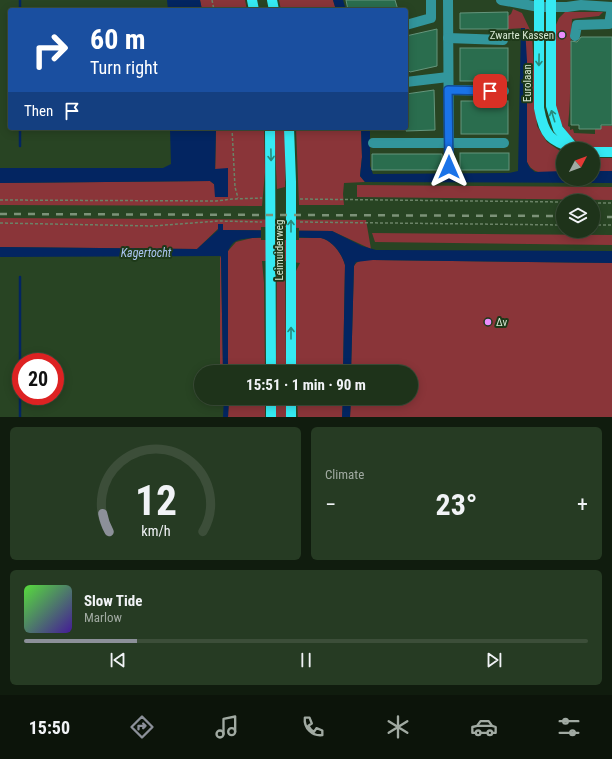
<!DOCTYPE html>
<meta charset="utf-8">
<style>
body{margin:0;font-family:"Roboto Condensed",sans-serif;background:#263b23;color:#f1f3f6;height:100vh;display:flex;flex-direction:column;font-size:15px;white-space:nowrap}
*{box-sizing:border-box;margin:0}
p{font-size:13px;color:#a1aaa2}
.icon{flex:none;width:22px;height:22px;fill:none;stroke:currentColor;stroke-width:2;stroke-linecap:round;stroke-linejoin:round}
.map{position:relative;height:417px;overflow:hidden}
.sheet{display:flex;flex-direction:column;gap:10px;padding:10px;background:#101c0e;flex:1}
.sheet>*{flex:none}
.banner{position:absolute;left:8px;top:8px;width:400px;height:122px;border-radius:4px;box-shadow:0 2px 10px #0003,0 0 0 1px #3c4e39;background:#1a4fa0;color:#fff;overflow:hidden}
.needle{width:26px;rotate:49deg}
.tools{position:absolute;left:556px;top:142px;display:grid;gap:8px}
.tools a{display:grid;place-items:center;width:44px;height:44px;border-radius:50%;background:#1e331a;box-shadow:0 2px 10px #0003,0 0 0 1px #3c4e39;font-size:20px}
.speed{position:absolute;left:12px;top:353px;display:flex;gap:8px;font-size:20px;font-weight:700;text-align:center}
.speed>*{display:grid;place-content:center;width:52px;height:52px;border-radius:50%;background:#1e331a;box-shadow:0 2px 10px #0003,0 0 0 1px #3c4e39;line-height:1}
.speed .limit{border:6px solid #d22;background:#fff;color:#111}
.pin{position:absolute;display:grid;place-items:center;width:34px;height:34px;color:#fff;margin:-17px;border-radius:8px;box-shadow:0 2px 6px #0006}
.me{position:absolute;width:44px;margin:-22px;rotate:0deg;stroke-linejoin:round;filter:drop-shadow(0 0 3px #0008)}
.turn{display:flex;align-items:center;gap:14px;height:84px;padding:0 16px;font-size:18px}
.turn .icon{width:52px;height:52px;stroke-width:2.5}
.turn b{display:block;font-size:28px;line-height:34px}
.then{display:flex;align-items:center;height:38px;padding:0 16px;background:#0003;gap:8px;font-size:15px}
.big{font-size:30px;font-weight:700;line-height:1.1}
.sheet .card{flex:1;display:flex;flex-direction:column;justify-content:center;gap:6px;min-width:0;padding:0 14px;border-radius:6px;background:#263b23}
.sheet .dial{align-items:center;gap:0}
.dial svg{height:104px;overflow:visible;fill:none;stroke:#3c4e39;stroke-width:7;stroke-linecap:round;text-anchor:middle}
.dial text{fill:#f1f3f6;stroke:none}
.song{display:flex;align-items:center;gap:12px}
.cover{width:48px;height:48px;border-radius:6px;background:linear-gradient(135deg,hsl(110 70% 55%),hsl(260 70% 35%))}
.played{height:4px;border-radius:2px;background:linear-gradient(90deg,#8c9099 20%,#3c4e39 20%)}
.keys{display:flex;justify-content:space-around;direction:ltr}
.heat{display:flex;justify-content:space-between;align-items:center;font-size:22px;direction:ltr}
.sheet .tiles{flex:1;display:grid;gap:10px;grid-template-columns:1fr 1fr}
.card:last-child{grid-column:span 2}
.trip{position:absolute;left:194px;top:365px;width:224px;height:40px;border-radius:20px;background:#1e331a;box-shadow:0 2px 10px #0003,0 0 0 1px #3c4e39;font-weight:700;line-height:40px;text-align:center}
.menu{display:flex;height:64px;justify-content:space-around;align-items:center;background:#0c140a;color:#a1aaa2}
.menu .icon{width:28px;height:28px}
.menu .selected{color:#8c9099}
.menu b{font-size:18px;color:#f1f3f6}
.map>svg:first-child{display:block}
.green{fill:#8a3539}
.water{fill:#032561}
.pier{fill:#284423}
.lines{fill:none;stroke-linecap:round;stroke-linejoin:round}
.stream{stroke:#032561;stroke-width:2.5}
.building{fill:#2a6d4e;stroke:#65957c}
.path{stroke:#6b8367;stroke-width:1.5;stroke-dasharray:3 2;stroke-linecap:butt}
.minor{stroke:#32969c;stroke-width:10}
.major{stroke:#35eaf3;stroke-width:10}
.rail{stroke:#7c9278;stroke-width:2.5;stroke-dasharray:7 7;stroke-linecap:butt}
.oneway{stroke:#28897b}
.route-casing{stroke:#114b97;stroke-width:10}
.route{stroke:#1a73e8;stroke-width:7}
.poi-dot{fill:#ea8dfd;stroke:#1e3919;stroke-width:1.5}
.labels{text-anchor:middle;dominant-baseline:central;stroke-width:4;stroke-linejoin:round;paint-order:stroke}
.poi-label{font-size:11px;fill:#d6e7d3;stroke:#1e3919;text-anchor:end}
.street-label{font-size:11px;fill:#d6e7d3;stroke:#1e3919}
.water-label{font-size:12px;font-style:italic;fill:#abc5f1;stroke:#1e3919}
</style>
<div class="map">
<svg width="612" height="417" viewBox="0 0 612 417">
<rect width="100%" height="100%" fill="#284423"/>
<g class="green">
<path d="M200 0H245L247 10H202Z"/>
<path d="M279 0H333L336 10H281Z"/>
<path d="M513 9 522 13 532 34 537 126 547 142 563 153V172C548 172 534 177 527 162L525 28 508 29V16L511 14Z"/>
<path d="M565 12H603L599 16 572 19C569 55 572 91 568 126L570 127V130L573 129 574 133 595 134V126H612V148C602 148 591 149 581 144 543 124 555 63 555 27L559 18Z"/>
<path d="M216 128H264L265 172 262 206 0 205V183L210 181 215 185Z"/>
<path d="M274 128H285L286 151 285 187 277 189Z"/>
<path d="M296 128H361L362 157 360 176 365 182 344 183 343 194 344 205H299Z"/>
<rect x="593" y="158" width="19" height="14"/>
<path d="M357 185 612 187V200L357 197Z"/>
<path d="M0 218 366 220 371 249 332 231 223 230V224L197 249 0 247Z"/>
<path d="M372 233 612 235V245L375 242Z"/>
<path d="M252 238H321C333 241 342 254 345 265L343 372H296V271L300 263 285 261 286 372H276L277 261H262L264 283 265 372H228V251L236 242Z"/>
<path d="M221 256 223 372H220V258Z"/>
<path d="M373 260 612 263V417H350L351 398H411V372H351L354 266C358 259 366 260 373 260Z"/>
<path d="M229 398H265V417H228Z"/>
<rect x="276" y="398" width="10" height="19"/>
<path d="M297 398H343L342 417H298Z"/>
</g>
<g class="water">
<path d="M167 0H200L202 10H168Z"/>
<path d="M333 0H343L346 10H336Z"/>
<path d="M521 28H525L527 61V162L530 168 535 172 563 171V179H593V171H612V183L365 182 360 176 362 157 361 128H370V166L373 174 509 173 518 171Z"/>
<path d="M170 128H216L215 169 228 168V197H215L214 184 210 181 0 183V168H163L171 164Z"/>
<path d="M218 224H223V230L332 231 362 246 376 250 612 251V263L373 260 356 262 354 266 351 372H343L345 265C342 254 333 241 321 238 304 238 249 235 236 241 232 243 230 247 228 251V372H223L221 256 0 257V247L197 249 218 230Z"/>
<path d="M224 398H229L228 417H223Z"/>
<path d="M343 398H351L350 417H342Z"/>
</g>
<g class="pier">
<rect x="261" y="227" width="19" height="13"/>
<path d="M283 227 299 228V240H283Z"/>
</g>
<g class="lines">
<g class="stream">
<path d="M20 10V0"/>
<path d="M20 146V128"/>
<path d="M20 417V277"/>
</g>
</g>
<g class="building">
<path d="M346 0H395L398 10H348Z"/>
<path d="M508 12V29H460V13Z"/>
<path d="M437 29V66L410 72 409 71H406V36Z"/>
<path d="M581 37H612V125H601V129H579V125H571V41L577 42Z"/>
<rect x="460" y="48" width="48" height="33"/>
<path d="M434 90 435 130 406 131V94Z"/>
<rect x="461" y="101" width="47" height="33"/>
<rect x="460" y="153" width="49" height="17"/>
<path d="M372 154H442L443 170H372Z"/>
</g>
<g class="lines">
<g class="path">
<path d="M212 0 214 10"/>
<path d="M232 128 235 187 238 198"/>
<path d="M300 199 563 202"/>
<path d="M0 200 216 201 232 199 262 198"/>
<path d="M593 203H612"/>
<path d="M300 222 563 225"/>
<path d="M0 223 153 226 219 221 262 222"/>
<path d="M593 225H612"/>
</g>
<g class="minor">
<path d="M448 0 449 167"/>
<path d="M501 0 539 7H567L581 5 612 7"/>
<path d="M406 25 431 18V0"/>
<path d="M575 36 577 25 609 24 612 7"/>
<path d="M448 38 503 40"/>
<path d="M406 82 448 77"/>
<path d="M449 90 504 91"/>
<path d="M373 143H504"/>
</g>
<g class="major">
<path d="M252 0 254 10"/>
<path d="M272 0 274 10"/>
<path d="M539 0V108C544 136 550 141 576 149"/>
<path d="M551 0V106L558 129 574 148"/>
<path d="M270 128 271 372"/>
<path d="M289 128 291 182V372"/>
<path d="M593 152H612"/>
<path d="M271 417V398"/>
<path d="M291 417V398"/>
</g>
<g class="rail">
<path d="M0 214 563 216"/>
<path d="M593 217H612"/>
</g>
</g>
<defs><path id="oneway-shaft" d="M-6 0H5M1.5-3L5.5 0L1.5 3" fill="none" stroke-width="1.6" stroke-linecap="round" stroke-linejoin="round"/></defs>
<g class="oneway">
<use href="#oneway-shaft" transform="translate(539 60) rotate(91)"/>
<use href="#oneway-shaft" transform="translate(553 116) rotate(-107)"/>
<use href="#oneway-shaft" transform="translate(271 155) rotate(89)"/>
<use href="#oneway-shaft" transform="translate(291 226) rotate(-90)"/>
<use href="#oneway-shaft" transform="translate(291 333) rotate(-90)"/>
</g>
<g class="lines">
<defs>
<path id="route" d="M449 167 448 90 490 91"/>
</defs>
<use href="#route" class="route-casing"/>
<use href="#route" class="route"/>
</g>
<g class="poi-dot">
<circle cx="562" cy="35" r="4"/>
<circle cx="488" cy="322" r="4"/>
</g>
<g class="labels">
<g class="poi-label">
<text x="554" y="35">Zwarte Kassen</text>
<text x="496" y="322" text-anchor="start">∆v</text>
</g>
<g class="street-label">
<text transform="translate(527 83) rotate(-90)">Eurolaan</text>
<text transform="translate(279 250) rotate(-90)">Leimuiderweg</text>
</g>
<g class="water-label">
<text x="146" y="253">Kagertocht</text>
</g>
</g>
</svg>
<div class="tools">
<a><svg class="needle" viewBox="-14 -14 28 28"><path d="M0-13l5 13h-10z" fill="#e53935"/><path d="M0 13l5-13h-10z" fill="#a1aaa2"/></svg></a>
<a><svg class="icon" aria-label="layers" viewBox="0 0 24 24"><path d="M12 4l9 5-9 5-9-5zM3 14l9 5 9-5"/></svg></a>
</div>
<div class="speed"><div class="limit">20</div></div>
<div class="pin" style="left:490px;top:91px;background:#d93025"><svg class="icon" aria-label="arrive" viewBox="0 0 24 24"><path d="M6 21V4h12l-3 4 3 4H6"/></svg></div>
<svg class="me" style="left:449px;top:167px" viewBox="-20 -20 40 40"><path d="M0-17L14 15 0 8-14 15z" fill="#1a73e8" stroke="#fff" stroke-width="4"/></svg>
<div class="trip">15:51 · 1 min · 90 m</div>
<div class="banner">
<div class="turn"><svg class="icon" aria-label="right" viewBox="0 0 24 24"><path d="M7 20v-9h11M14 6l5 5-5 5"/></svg><div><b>60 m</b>Turn right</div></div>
<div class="then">Then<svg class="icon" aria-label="arrive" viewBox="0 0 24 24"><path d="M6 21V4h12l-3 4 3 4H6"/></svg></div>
</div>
</div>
<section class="sheet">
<div class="tiles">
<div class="card dial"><svg viewBox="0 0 100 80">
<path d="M14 69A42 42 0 1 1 86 69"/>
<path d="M14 69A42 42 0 0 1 9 55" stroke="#8c9099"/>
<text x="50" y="56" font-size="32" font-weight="700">12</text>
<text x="50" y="72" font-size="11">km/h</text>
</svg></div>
<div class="card"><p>Climate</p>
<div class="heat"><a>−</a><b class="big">23°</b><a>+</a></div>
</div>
<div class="card">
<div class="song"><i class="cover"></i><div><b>Slow Tide</b><p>Marlow</p></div></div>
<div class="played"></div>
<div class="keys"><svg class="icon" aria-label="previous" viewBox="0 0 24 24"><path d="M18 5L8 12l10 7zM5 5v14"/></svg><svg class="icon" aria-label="pause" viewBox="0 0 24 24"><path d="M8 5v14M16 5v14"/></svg><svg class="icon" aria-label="next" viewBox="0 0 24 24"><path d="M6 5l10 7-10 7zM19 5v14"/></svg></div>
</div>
</div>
</section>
<nav class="menu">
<b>15:50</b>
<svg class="icon selected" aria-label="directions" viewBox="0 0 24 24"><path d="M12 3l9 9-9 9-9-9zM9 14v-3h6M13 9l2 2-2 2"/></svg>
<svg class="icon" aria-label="music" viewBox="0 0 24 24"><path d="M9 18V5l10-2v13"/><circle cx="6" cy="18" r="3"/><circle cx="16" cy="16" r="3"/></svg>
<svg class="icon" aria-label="phone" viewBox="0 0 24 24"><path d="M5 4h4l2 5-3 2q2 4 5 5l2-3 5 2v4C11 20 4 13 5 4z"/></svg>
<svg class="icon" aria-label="climate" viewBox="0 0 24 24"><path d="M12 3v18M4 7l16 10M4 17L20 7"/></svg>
<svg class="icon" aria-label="car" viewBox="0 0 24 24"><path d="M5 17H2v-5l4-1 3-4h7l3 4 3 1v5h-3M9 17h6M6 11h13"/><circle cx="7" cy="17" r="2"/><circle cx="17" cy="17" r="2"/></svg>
<svg class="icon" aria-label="filters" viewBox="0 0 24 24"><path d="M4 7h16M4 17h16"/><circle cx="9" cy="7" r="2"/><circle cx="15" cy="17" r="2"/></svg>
</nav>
